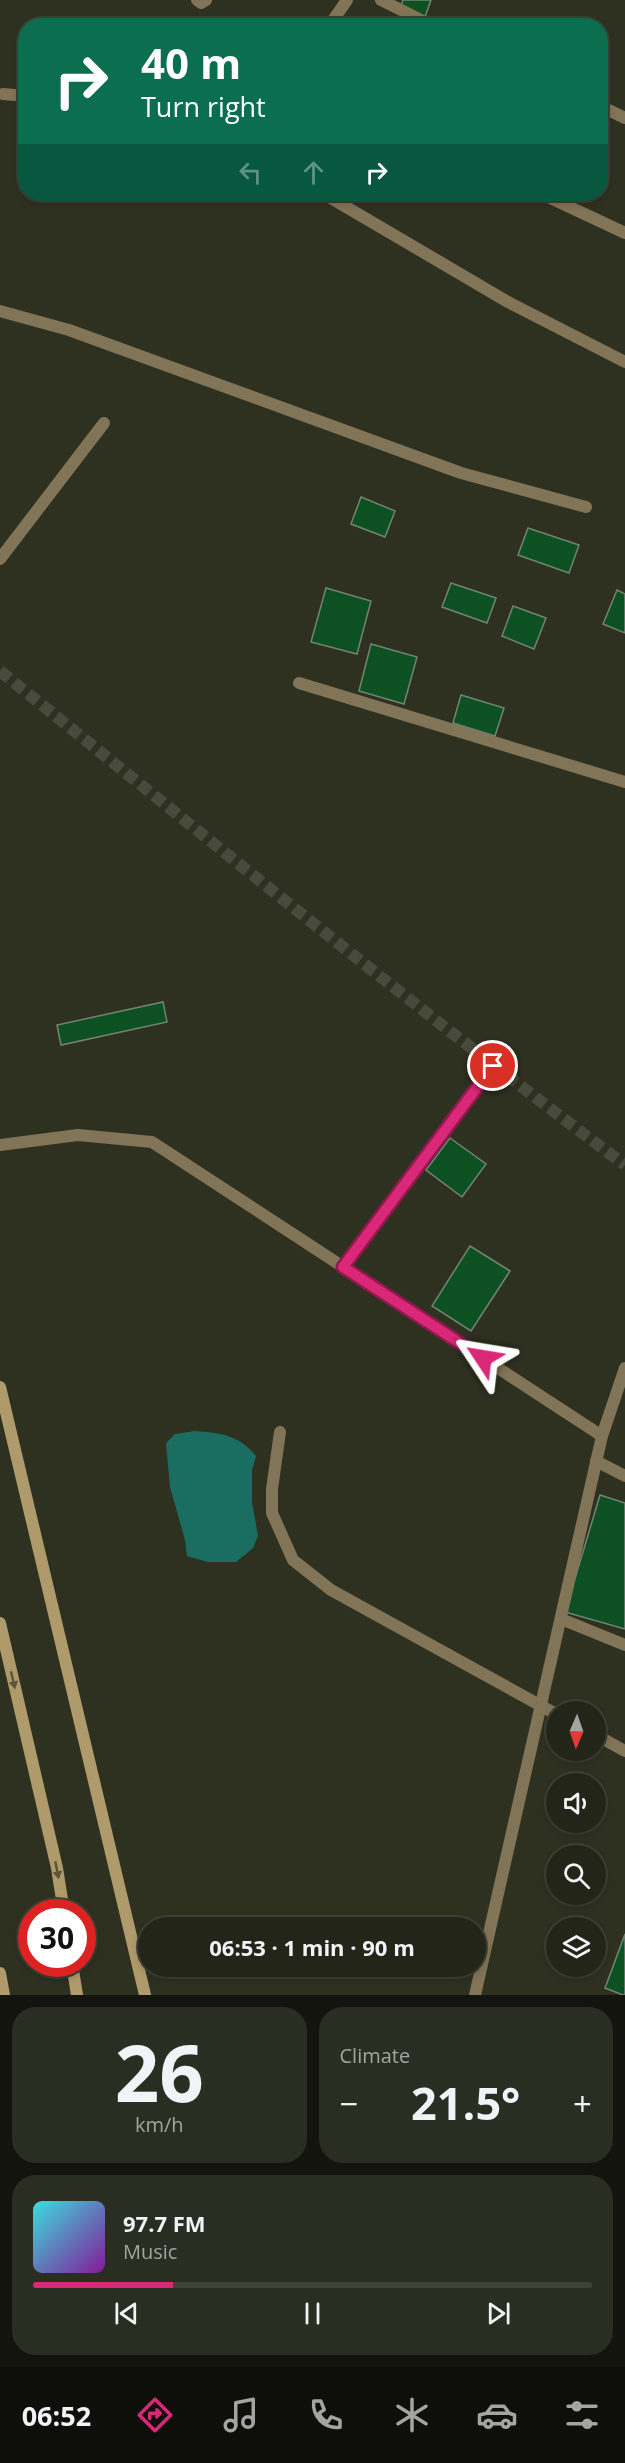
<!DOCTYPE html>
<meta charset="utf-8">
<style>
body{margin:0;font-family:"Open Sans",sans-serif;background:#2a2d21;color:#f1f3f6;height:100vh;display:flex;flex-direction:column;font-size:22px;white-space:nowrap}
*{box-sizing:border-box;margin:0}
p{font-size:20px;color:#a2a5a2}
.icon{flex:none;width:33px;height:33px;fill:none;stroke:currentColor;stroke-width:2;stroke-linecap:round;stroke-linejoin:round}
.map{position:relative;height:1995px;overflow:hidden}
.sheet{display:flex;flex-direction:column;gap:12px;padding:12px;background:#13140d;flex:1}
.sheet>*{flex:none}
.top-card{position:absolute;left:18px;top:18px;width:590px;height:183px;border-radius:24px;box-shadow:0 3px 9px #0003,0 0 0 2px #3f4237;background:#0b6e4f;color:#fff;overflow:hidden}
.needle{width:39px;rotate:182deg}
.tools{position:absolute;left:546px;top:1701px;display:grid;gap:12px}
.tools a{display:grid;place-items:center;width:60px;height:60px;border-radius:50%;background:#222518;box-shadow:0 3px 9px #0003,0 0 0 2px #3f4237;font-size:30px}
.speed{position:absolute;left:18px;top:1899px;display:flex;gap:12px;font-size:30px;font-weight:700;text-align:center}
.speed>*{display:grid;place-content:center;width:78px;height:78px;border-radius:50%;background:#222518;box-shadow:0 3px 9px #0003,0 0 0 2px #3f4237;line-height:1}
.speed .limit{border:9px solid #d22;background:#fff;color:#111}
.pin{position:absolute;display:grid;place-items:center;width:51px;height:51px;color:#fff;margin:-26px;border:3px solid #fff;border-radius:50%;box-shadow:0 2px 6px #0007}
.me{position:absolute;width:66px;margin:-33px;rotate:303deg;stroke-linejoin:round;filter:drop-shadow(0 0 4px #0008)}
.turn{display:flex;align-items:center;gap:21px;height:126px;padding:0 24px;font-size:27px}
.turn .icon{width:78px;height:78px;stroke-width:2.5}
.turn b{display:block;font-size:42px;line-height:51px}
.lanes{display:flex;align-items:center;height:57px;padding:0 24px;background:#0003;justify-content:center;gap:30px;direction:ltr}
.lanes .off{opacity:.35}
.big{font-size:45px;font-weight:700;line-height:1.1}
.sheet .tile{flex:1;display:flex;flex-direction:column;justify-content:center;gap:9px;min-width:0;padding:0 21px;border-radius:24px;background:#2a2d21}
.sheet .dial{align-items:center;gap:0}
.dial b{font-size:78px;line-height:1}
.song{display:flex;align-items:center;gap:18px}
.cover{width:72px;height:72px;border-radius:9px;background:linear-gradient(135deg,hsl(180 70% 55%),hsl(290 70% 35%))}
.played{height:6px;border-radius:3px;background:linear-gradient(90deg,#db2777 25%,#3f4237 25%)}
.keys{display:flex;justify-content:space-around;direction:ltr}
.heat{display:flex;justify-content:space-between;align-items:center;font-size:33px;direction:ltr}
.sheet .tiles{flex:1;display:grid;gap:12px;grid-template-columns:1fr 1fr}
.tile:last-child{grid-column:span 2}
.trip{position:absolute;left:138px;top:1917px;width:348px;height:60px;border-radius:30px;background:#222518;box-shadow:0 3px 9px #0003,0 0 0 2px #3f4237;font-weight:700;line-height:60px;text-align:center}
.dock{display:flex;height:96px;justify-content:space-around;align-items:center;background:#0e0f0a;color:#a2a5a2}
.dock .icon{width:42px;height:42px}
.dock .selected{color:#db2777}
.dock b{font-size:27px;color:#f1f3f6}
.map>svg:first-child{display:block}
.water{fill:#1a6e61}
.building{fill:#0d5123;stroke:#728375;stroke-width:1.5}
.lines{fill:none;stroke-linecap:round;stroke-linejoin:round}
.street-tunnel{stroke:#484b3b;stroke-width:12;stroke-dasharray:12 6;stroke-linecap:butt}
.street{stroke:#817457;stroke-width:12}
.secondary{stroke:#af9a6b;stroke-width:12}
.oneway{fill:#5c5539}
.route-casing{stroke:#8e194d;stroke-width:15}
.route{stroke:#db2777;stroke-width:10}
</style>
<div class="map">
<svg width="625" height="1995" viewBox="0 0 625 1995">
<rect width="100%" height="100%" fill="#2e3120"/>
<path class="water" d="M195 1431C221 1433 239 1435 256 1456L252 1470V1502L258 1536 253 1548 236 1562H208L187 1556 185 1540 170 1487 166 1443 175 1434Z"/>
<g class="building">
<path d="M403 0H431L425 17 400 8Z"/>
<path d="M361 497 395 511 385 537 351 524Z"/>
<path d="M528 528 579 545 569 573 518 555Z"/>
<path d="M451 583 496 598 487 623 442 607Z"/>
<path d="M326 588 371 601 357 654 311 642Z"/>
<path d="M617 590 625 594V633L603 624Z"/>
<path d="M513 606 546 618 534 649 502 636Z"/>
<path d="M371 644 417 657 404 704 359 691Z"/>
<path d="M461 695 504 708 495 736 453 723Z"/>
<path d="M163 1002 167 1022 61 1045 57 1025Z"/>
<path d="M450 1138 486 1164 462 1197 426 1170Z"/>
<path d="M470 1246 510 1271 471 1331 432 1306Z"/>
<path d="M600 1495 625 1503V1629L565 1612Z"/>
<path d="M625 1934V1995H623L605 1988Z"/>
</g>
<g class="lines">
<path class="street-tunnel" d="M0 671C207 838 412 1006 625 1165"/>
<g class="street">
<path d="M197 0 201 3 206 0"/>
<path d="M381 0 433 26"/>
<path d="M329 26 347 0"/>
<path d="M3 94 26 96"/>
<path d="M600 106 625 118"/>
<path d="M324 194 508 302 625 362"/>
<path d="M542 194 625 233"/>
<path d="M0 311 69 330 461 473 586 507"/>
<path d="M0 559 104 423"/>
<path d="M299 683 625 782"/>
<path d="M0 1145 78 1135 152 1142 602 1436"/>
<path d="M343 1267 493 1066"/>
<path d="M280 1432 272 1489V1513L293 1560 331 1590 556 1714"/>
<path d="M596 1461 625 1476"/>
<path d="M561 1619 625 1645"/>
<path d="M596 1735 625 1751"/>
<path d="M475 1995 602 1436 625 1368"/>
</g>
<g class="secondary">
<path d="M0 1387 145 1995"/>
<path d="M0 1623 57 1868 64 1912"/>
<path d="M72 1964 77 1995"/>
<path d="M0 1973 4 1995"/>
</g>
</g>
<defs><path id="oneway-solid" d="M-6-.8H1V-3.2L6.5 0L1 3.2V.8H-6Z" transform="scale(1.5)"/></defs>
<g class="oneway">
<use href="#oneway-solid" transform="translate(13 1680) rotate(77)"/>
<use href="#oneway-solid" transform="translate(57 1870) rotate(79)"/>
</g>
<g class="lines">
<defs>
<path id="route" d="M483 1358 343 1267 493 1066"/>
</defs>
<use href="#route" class="route-casing"/>
<use href="#route" class="route"/>
</g>
</svg>
<div class="tools">
<a><svg class="needle" viewBox="-14 -14 28 28"><path d="M0-13l5 13h-10z" fill="#e53935"/><path d="M0 13l5-13h-10z" fill="#a2a5a2"/></svg></a>
<a><svg class="icon" aria-label="sound" viewBox="0 0 24 24"><path d="M4 9h4l5-4v14l-5-4H4zM17 9q2 3 0 6"/></svg></a>
<a><svg class="icon" aria-label="search" viewBox="0 0 24 24"><circle cx="10" cy="10" r="6"/><path d="M15 15l6 6"/></svg></a>
<a><svg class="icon" aria-label="layers" viewBox="0 0 24 24"><path d="M12 4l9 5-9 5-9-5zM3 14l9 5 9-5"/></svg></a>
</div>
<div class="speed"><div class="limit">30</div></div>
<div class="pin" style="left:493px;top:1066px;background:#d93025"><svg class="icon" aria-label="arrive" viewBox="0 0 24 24"><path d="M6 21V4h12l-3 4 3 4H6"/></svg></div>
<svg class="me" style="left:483px;top:1358px" viewBox="-20 -20 40 40"><path d="M0-17L14 15 0 8-14 15z" fill="#db2777" stroke="#fff" stroke-width="4"/></svg>
<div class="trip">06:53 · 1 min · 90 m</div>
<div class="top-card">
<div class="turn"><svg class="icon" aria-label="right" viewBox="0 0 24 24"><path d="M7 20v-9h11M14 6l5 5-5 5"/></svg><div><b>40 m</b>Turn right</div></div>
<div class="lanes"><svg class="icon off" aria-label="left" viewBox="0 0 24 24"><path d="M17 20v-9H6M10 6l-5 5 5 5"/></svg><svg class="icon off" aria-label="ahead" viewBox="0 0 24 24"><path d="M12 20V5M6 11l6-6 6 6"/></svg><svg class="icon" aria-label="right" viewBox="0 0 24 24"><path d="M7 20v-9h11M14 6l5 5-5 5"/></svg></div>
</div>
</div>
<section class="sheet">
<div class="tiles">
<div class="tile dial"><b>26</b><p>km/h</p></div>
<div class="tile"><p>Climate</p>
<div class="heat"><a>−</a><b class="big">21.5°</b><a>+</a></div>
</div>
<div class="tile">
<div class="song"><i class="cover"></i><div><b>97.7 FM</b><p>Music</p></div></div>
<div class="played"></div>
<div class="keys"><svg class="icon" aria-label="previous" viewBox="0 0 24 24"><path d="M18 5L8 12l10 7zM5 5v14"/></svg><svg class="icon" aria-label="pause" viewBox="0 0 24 24"><path d="M8 5v14M16 5v14"/></svg><svg class="icon" aria-label="next" viewBox="0 0 24 24"><path d="M6 5l10 7-10 7zM19 5v14"/></svg></div>
</div>
</div>
</section>
<nav class="dock">
<b>06:52</b>
<svg class="icon selected" aria-label="directions" viewBox="0 0 24 24"><path d="M12 3l9 9-9 9-9-9zM9 14v-3h6M13 9l2 2-2 2"/></svg>
<svg class="icon" aria-label="music" viewBox="0 0 24 24"><path d="M9 18V5l10-2v13"/><circle cx="6" cy="18" r="3"/><circle cx="16" cy="16" r="3"/></svg>
<svg class="icon" aria-label="phone" viewBox="0 0 24 24"><path d="M5 4h4l2 5-3 2q2 4 5 5l2-3 5 2v4C11 20 4 13 5 4z"/></svg>
<svg class="icon" aria-label="climate" viewBox="0 0 24 24"><path d="M12 3v18M4 7l16 10M4 17L20 7"/></svg>
<svg class="icon" aria-label="car" viewBox="0 0 24 24"><path d="M5 17H2v-5l4-1 3-4h7l3 4 3 1v5h-3M9 17h6M6 11h13"/><circle cx="7" cy="17" r="2"/><circle cx="17" cy="17" r="2"/></svg>
<svg class="icon" aria-label="filters" viewBox="0 0 24 24"><path d="M4 7h16M4 17h16"/><circle cx="9" cy="7" r="2"/><circle cx="15" cy="17" r="2"/></svg>
</nav>
